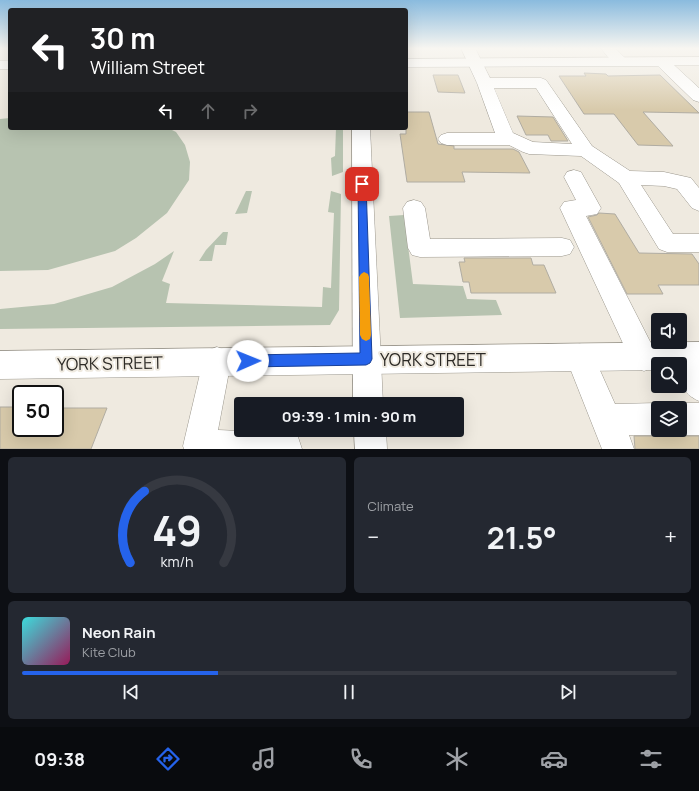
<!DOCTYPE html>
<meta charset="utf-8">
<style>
body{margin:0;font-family:Manrope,sans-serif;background:#242831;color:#f1f3f6;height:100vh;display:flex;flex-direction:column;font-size:15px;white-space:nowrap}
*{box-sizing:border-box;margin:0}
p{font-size:13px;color:#9ea1a6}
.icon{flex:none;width:22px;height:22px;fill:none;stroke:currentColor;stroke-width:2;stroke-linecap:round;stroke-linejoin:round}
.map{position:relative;height:449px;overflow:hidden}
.drawer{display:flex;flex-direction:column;gap:8px;padding:8px;background:#0d0f14;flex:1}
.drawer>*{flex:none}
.banner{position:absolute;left:8px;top:8px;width:400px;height:122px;border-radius:4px;box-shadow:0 4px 16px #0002;background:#202124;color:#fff;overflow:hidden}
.fabs{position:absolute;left:651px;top:313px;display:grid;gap:8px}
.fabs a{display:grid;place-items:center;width:36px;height:36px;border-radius:4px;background:#171b24;box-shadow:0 4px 16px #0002;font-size:20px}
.speed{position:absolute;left:12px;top:385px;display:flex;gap:8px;font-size:20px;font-weight:700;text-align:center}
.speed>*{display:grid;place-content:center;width:52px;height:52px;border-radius:50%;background:#171b24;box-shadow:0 4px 16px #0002;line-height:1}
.speed .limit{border:2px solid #111;border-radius:6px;background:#fff;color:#111}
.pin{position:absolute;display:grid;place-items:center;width:34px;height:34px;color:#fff;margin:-17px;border-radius:8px;box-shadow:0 2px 6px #0006}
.me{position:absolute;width:44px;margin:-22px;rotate:89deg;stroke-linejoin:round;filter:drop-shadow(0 0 3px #0008)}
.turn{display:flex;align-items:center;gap:14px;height:84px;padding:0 16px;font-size:18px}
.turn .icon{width:52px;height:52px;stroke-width:2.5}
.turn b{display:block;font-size:28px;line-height:34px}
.lanes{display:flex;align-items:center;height:38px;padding:0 16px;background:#0003;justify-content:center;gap:20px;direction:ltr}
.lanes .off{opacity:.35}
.big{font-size:30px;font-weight:700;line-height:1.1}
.drawer .widget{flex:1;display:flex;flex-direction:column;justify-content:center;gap:6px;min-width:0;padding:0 14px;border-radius:6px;background:#242831}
.drawer .dial{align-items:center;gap:0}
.dial svg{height:104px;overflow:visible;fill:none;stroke:#363941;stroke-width:7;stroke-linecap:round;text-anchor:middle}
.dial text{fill:#f1f3f6;stroke:none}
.song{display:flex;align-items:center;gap:12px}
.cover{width:48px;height:48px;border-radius:6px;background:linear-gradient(135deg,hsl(180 70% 55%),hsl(330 70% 35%))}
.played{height:4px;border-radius:2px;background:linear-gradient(90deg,#2563eb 30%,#363941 30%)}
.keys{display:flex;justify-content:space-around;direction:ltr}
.heat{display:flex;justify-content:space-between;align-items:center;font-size:22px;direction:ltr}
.drawer .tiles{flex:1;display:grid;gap:8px;grid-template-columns:1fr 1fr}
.widget:last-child{grid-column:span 2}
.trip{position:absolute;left:234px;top:397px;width:230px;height:40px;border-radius:4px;background:#171b24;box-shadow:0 4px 16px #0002;font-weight:700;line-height:40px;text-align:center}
.tabs{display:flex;height:64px;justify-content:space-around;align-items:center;background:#090b0e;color:#9ea1a6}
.tabs .icon{width:28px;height:28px}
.tabs .active{color:#2563eb}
.tabs b{font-size:18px;color:#f1f3f6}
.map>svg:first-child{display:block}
.green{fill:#b7c3b0}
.building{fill:#d8caab;stroke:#b0aca2}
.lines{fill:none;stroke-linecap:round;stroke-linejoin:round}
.minor-casing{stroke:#9b978d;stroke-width:1}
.major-casing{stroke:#9b978d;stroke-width:1}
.minor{fill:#fff;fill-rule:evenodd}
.major{fill:#fff;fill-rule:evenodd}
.route{fill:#2563eb;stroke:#184099}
.slow{fill:#f59e0b}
.labels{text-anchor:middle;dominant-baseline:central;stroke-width:4;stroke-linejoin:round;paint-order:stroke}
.near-street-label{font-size:17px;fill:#2c2a26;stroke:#efeae0}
</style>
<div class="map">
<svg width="699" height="449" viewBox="0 0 699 449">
<rect width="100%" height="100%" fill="#efeae0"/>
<g class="green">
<path d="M10 118V128H168L176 132 185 145 190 162 189 180 167 213 136 238 115 251 48 270 0 271V119Z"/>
<path d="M336 128H343V172L332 176 331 158 335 156Z"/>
<path d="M246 191H252L247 213 235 214Z"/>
<path d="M331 191 341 194 339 310 330 325 0 329V309L54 304 112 287 155 264 174 251 162 281 170 284 166 303 322 307 323 287 331 288 334 213 328 212Z"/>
<path d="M404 215 413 284 463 286 467 299 496 300 502 315 400 318 389 216Z"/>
<path d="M223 232H228L226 245H215L212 261H199L206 250Z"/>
</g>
<g class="building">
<path d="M584 73 606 74 608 76 660 75 699 113 643 112 673 146 638 145 614 114H584L559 76H586Z"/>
<path d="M433 75H458L465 93 438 92Z"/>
<path d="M406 112H429L438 144 454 146V149H513L519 152 530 173 462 172 465 182H407L400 134H406Z"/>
<path d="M517 116 553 117 568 141H551L548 135H526Z"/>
<path d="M599 213 615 214 639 253 692 254 699 264V285H658L663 294H627L588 217 597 215Z"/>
<path d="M464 258H531L533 265H544L556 293H471L469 282H463L459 262H465Z"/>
<path d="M0 407H21V428H55V408H107L91 449H0Z"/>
<path d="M666 433H671L680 436H699V449H635L634 436H658Z"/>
</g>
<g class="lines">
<defs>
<g id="minor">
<path d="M461 48H475L490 78H541L546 80 592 146 630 171 664 172 691 178 699 188V211L692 208 677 189 664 186 641 185 673 234H699V252H667L659 249 619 183 581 156 529 154 523 152 509 145H447L441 143 438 139 441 135 447 133H495L477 83ZM494 88H536L572 144 533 142 513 133Z"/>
<path d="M601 48H615L629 62 627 65C616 68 607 57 601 48Z"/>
<path d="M352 128H370L383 404H353Z"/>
<path d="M574 170 581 172 601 208 597 214 586 216 658 357 654 367 644 371 634 367 560 208 564 202 576 200 564 177 567 172Z"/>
<path d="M414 200 421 202 425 208 430 239 562 238 570 240 574 247 570 254 562 256 420 257 412 255 408 248 403 208 407 202Z"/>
<path d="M682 342 692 346 699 358V401C681 393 680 382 680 364H671L668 356 672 346Z"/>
<path d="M580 344 590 348 615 404 658 403 669 408 680 403H699V435H680L669 430 658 435H629L634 449H602L566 358 570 348ZM658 408H680V430H658Z"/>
<path d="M217 347 227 351 231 361 218 430 286 433 298 437 302 449H184L183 446 203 361 207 351Z"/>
<path d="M354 430H386L387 449H355Z"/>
</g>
<g id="major">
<path d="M699 57V65H674L699 88V102L693 100 658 66 406 67V59Z"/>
<rect x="0" y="61" width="10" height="8"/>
<path d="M699 342V370H680V364H658V370L0 379V351Z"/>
</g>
</defs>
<use href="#minor" class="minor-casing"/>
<use href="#major" class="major-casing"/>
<use href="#minor" class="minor"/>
<use href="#major" class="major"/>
</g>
<linearGradient id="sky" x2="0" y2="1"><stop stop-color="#8abbde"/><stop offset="0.44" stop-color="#f8f6f1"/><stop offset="1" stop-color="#f8f6f1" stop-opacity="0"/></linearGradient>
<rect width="699" height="110" fill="url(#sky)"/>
<path class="route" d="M362 181 366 184 372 359 370 363 366 365 248 367 244 365 242 361 244 357 248 355 360 353 358 184Z"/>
<path class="slow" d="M364 272 368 274 369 277 371 335 370 339 366 341 362 339 360 335 359 277 361 274Z"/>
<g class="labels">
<g class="near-street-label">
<text x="433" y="359">YORK STREET</text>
<text transform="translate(110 363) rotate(-1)">YORK STREET</text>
</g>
</g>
</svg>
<div class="fabs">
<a><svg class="icon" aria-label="sound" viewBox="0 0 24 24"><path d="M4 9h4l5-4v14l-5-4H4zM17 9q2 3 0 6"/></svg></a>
<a><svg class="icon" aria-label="search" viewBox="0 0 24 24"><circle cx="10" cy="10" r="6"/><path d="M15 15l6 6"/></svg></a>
<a><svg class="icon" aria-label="layers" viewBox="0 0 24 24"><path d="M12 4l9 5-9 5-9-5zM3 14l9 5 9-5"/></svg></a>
</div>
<div class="speed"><div class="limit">50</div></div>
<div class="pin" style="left:362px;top:184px;background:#d93025"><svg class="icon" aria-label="arrive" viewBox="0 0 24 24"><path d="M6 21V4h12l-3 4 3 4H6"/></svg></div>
<svg class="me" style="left:248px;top:361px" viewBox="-20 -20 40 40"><circle r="19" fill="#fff"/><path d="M0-13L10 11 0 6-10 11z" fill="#2563eb"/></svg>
<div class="trip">09:39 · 1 min · 90 m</div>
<div class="banner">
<div class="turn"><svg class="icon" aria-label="left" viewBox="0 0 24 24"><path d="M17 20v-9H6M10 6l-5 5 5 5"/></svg><div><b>30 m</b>William Street</div></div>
<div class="lanes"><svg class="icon" aria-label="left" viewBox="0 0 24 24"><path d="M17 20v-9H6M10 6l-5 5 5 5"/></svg><svg class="icon off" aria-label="ahead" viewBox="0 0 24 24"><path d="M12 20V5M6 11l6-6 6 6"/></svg><svg class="icon off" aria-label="right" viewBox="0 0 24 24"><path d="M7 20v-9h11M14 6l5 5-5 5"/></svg></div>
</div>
</div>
<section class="drawer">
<div class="tiles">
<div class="widget dial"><svg viewBox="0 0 100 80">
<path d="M14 69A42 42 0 1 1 86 69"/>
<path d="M14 69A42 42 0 0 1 25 14" stroke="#2563eb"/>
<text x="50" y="56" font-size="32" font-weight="700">49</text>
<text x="50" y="72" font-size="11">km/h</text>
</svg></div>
<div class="widget"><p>Climate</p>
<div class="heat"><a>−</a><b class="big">21.5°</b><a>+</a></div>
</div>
<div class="widget">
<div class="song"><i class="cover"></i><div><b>Neon Rain</b><p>Kite Club</p></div></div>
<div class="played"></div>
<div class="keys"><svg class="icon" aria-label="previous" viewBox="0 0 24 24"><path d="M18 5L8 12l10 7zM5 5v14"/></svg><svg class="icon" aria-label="pause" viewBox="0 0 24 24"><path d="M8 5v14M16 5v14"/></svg><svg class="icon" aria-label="next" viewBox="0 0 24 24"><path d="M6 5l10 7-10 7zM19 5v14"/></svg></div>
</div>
</div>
</section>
<nav class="tabs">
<b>09:38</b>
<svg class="icon active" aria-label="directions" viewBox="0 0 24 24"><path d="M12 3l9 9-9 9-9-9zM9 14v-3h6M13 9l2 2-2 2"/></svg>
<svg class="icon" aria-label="music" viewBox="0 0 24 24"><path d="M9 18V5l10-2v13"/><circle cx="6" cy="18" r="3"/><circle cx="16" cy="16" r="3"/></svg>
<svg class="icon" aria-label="phone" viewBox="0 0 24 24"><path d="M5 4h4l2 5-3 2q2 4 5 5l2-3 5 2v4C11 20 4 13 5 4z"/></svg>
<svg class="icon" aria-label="climate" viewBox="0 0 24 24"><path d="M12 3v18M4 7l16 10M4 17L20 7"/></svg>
<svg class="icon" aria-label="car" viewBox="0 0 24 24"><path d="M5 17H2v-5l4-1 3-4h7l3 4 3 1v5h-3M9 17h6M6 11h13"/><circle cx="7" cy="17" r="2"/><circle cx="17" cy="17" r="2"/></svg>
<svg class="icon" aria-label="filters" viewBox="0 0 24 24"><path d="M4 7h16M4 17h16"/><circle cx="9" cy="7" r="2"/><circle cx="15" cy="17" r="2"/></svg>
</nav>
